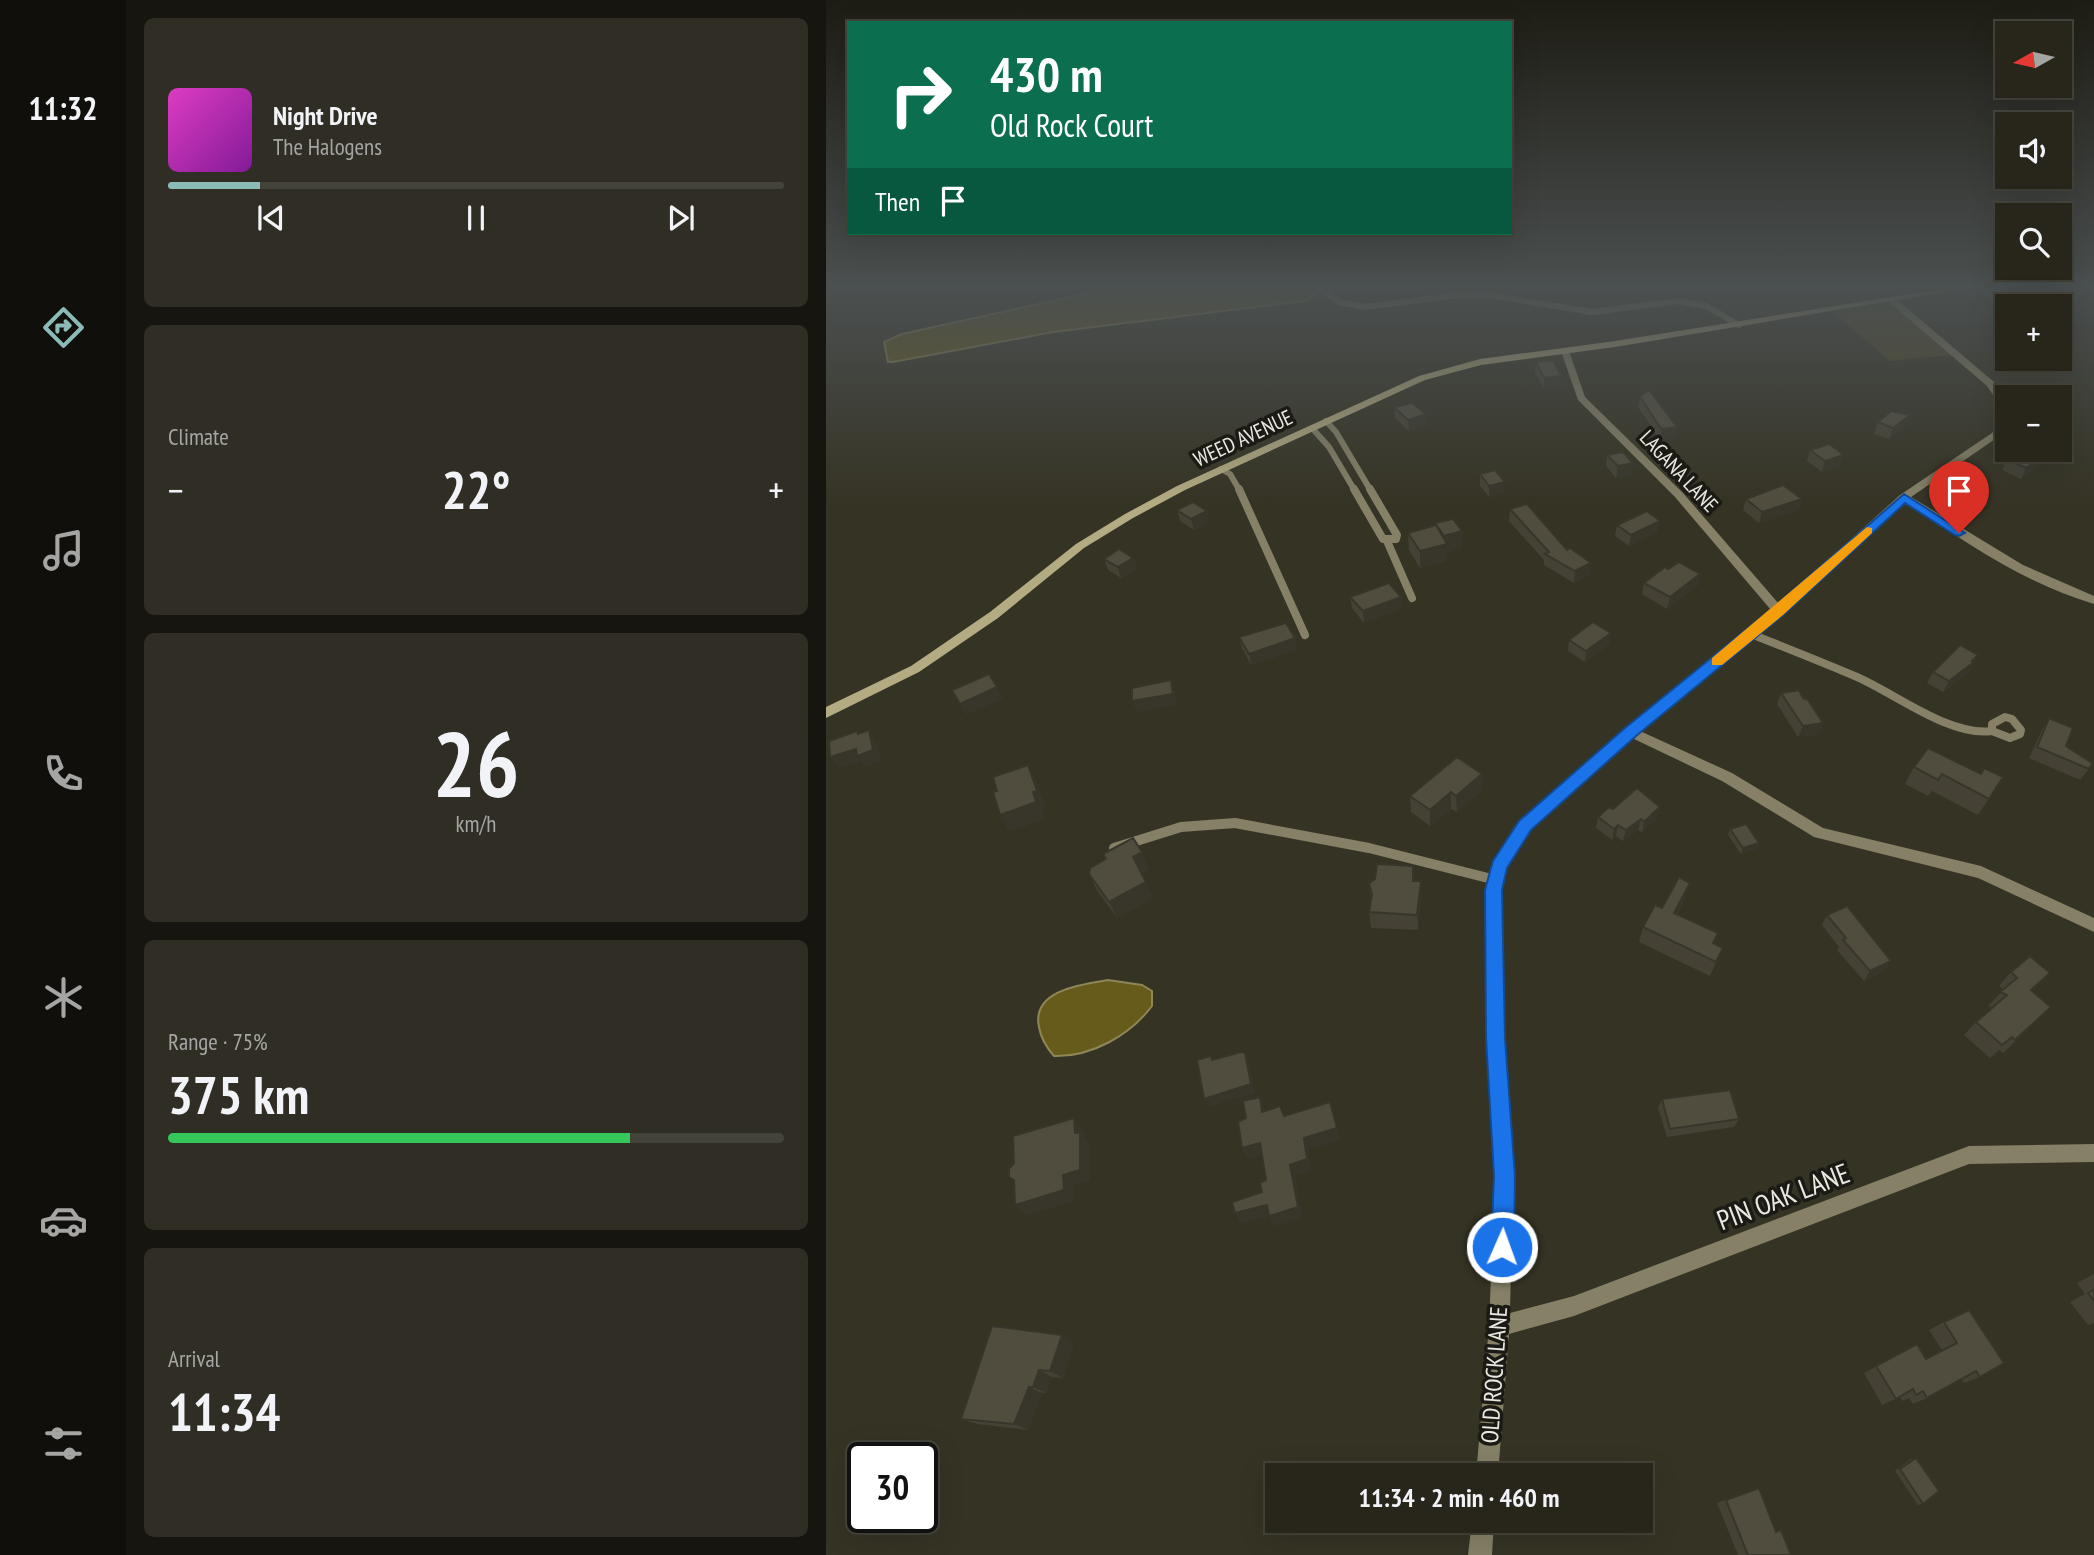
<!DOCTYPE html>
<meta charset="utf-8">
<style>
body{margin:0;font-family:"PT Sans Narrow",sans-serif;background:#302e24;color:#f1f3f6;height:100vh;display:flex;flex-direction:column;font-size:26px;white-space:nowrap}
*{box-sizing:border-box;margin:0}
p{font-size:23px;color:#a5a5a3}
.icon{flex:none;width:38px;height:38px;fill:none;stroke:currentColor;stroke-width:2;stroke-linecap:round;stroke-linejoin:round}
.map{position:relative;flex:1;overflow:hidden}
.drawer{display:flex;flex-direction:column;gap:18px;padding:18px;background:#16150f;width:700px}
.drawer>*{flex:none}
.banner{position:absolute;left:21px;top:21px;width:665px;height:214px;border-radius:0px;box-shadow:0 7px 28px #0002,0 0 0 2px #44433a;background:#0b6e4f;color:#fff;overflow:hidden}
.needle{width:46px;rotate:262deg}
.buttons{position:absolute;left:1169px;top:21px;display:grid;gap:14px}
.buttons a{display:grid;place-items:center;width:77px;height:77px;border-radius:0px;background:#28261b;box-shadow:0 7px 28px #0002,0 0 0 2px #44433a;font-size:35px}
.speed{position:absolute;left:21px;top:1442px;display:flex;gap:14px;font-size:35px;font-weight:700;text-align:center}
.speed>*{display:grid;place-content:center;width:91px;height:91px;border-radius:50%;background:#28261b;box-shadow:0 7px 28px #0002,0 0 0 2px #44433a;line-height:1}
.speed .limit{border:4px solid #111;border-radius:10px;background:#fff;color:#111}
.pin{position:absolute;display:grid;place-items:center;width:60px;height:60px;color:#fff;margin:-72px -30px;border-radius:50% 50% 50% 0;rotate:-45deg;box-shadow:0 0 7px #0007}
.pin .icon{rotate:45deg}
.me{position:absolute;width:77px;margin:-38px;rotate:2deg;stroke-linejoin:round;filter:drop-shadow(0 0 5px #0008)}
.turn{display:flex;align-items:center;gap:24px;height:147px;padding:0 28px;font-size:32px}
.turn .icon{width:91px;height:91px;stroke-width:2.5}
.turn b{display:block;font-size:49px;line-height:60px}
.then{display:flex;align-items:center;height:66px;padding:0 28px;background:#0003;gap:14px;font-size:26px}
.big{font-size:52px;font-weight:700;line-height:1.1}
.drawer .widget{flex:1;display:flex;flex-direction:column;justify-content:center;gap:10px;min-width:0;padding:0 24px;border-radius:10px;background:#302e24}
.drawer .dial{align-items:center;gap:0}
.dial b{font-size:91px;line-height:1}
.song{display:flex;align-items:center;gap:21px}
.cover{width:84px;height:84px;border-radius:10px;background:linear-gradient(135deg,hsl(310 70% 55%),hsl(290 70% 35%))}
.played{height:7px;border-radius:4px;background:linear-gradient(90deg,#8bbbb9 15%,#44433a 15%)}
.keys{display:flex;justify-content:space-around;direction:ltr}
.heat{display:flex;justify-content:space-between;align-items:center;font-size:38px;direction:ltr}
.charge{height:10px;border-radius:5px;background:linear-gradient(90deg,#34c759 75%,#44433a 0)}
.trip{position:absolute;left:439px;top:1463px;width:388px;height:70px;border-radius:0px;background:#28261b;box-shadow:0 7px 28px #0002,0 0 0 2px #44433a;font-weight:700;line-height:70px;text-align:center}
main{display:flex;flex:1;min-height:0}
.tab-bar{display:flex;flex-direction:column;width:126px;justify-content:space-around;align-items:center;background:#100f0b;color:#a5a5a3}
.tab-bar .icon{width:49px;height:49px}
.tab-bar .selected{color:#8bbbb9}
.tab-bar b{font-size:32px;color:#f1f3f6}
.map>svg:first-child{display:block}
.green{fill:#4f4826}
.water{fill:#675b1c;stroke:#8e8657;stroke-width:2}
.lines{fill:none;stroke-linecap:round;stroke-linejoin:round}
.service-far2{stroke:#858066;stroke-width:6}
.service-far1{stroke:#858066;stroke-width:8}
.service{stroke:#858066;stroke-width:10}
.minor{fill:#858066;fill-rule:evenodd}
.secondary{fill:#b3ab82;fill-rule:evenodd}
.wall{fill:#454235}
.shaded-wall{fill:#38362b}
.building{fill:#504d3e;stroke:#38362b;stroke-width:2}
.route{fill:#1a73e8;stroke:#114b97;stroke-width:2}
.slow{fill:#f59e0b}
.labels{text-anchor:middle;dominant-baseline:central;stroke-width:7;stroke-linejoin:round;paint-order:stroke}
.far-street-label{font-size:21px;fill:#eae9e0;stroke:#1c1a14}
.street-label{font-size:24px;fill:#eae9e0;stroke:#1c1a14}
.near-street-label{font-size:28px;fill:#eae9e0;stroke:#1c1a14}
</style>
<main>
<nav class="tab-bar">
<b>11:32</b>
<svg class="icon selected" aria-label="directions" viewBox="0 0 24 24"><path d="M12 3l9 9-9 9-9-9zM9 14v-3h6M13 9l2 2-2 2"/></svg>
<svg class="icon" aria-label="music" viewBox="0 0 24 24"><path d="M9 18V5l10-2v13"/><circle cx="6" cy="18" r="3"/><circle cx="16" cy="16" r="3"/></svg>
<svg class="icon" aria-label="phone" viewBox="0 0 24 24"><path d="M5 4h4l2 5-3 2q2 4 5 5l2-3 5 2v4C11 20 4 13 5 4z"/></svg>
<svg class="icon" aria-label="climate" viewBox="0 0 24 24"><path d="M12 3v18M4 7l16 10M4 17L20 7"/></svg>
<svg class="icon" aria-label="car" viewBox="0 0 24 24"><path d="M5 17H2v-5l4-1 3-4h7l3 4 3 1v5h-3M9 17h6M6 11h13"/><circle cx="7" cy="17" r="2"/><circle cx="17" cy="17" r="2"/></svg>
<svg class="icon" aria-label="filters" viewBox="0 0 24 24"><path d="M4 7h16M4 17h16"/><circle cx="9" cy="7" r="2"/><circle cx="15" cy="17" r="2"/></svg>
</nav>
<section class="drawer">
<div class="widget">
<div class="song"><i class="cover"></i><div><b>Night Drive</b><p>The Halogens</p></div></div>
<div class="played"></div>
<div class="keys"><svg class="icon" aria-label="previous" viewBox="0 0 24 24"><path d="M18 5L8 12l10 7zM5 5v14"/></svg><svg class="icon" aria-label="pause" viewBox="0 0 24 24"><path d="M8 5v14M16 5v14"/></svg><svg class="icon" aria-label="next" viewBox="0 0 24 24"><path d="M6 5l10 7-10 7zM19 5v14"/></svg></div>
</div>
<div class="widget"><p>Climate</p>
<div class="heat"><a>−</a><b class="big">22°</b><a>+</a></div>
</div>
<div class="widget dial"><b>26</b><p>km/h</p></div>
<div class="widget"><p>Range · 75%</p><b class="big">375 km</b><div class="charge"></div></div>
<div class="widget"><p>Arrival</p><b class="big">11:34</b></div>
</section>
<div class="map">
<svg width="1268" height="1555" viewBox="0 0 1268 1555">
<rect width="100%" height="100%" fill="#353324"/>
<path class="green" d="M1061 301 1126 355 1064 361 1004 310Z"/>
<g class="water">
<path d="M294 286H481L488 296 479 301 227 332 67 362H62L58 342 76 334Z"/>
<path d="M282 980 316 985 326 991V1006C304 1035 266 1057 228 1056 220 1047 215 1039 213 1027 205 990 257 984 282 980Z"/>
</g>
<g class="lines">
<g class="service-far2">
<path d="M490 286 513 302 540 307 623 296 664 295 766 312 853 301 880 306 913 325"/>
<path d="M500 421 510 432 545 491"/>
<path d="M486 428 503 447 529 491"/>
<path d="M395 469 404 474 414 491"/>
</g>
<g class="service-far1">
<path d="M413 489 479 635"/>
<path d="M528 489 557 539H570L571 535 544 489"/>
<path d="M561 541 586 598"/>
<path d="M925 634C960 648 996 662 1031 677 1070 694 1124 737 1166 731"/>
<path d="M1179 717 1186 719 1195 730 1194 734 1184 738 1166 731V724Z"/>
</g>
<path class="service" d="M288 848 355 827 409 823 543 848 670 880"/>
<g class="minor">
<path d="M1063 298H1069L1168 382 1181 402V412L1178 411 1161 386 1063 302Z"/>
<path d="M736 349 743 351 759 397 857 493 953 604 1074 495 1166 433 1176 421 1178 415 1181 414V428L1172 437 1085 497 1197 565 1268 596V604C1199 584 1138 541 1079 502L956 614 814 731 906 773 997 828 1155 866 1268 918V932L1152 878 988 837 896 781 806 738 704 830 680 868 675 889 676 994 687 1176 684 1313 748 1296 1143 1146 1268 1144V1162L1143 1164 748 1316 683 1334 672 1475H650L663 1326 669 1176 660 994 659 889 665 866 694 822 799 728 945 610 849 497 752 400 735 351Z"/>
<path d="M646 1521H668L666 1555H642Z"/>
</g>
<path class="secondary" d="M1134 286H1154L789 347 655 365 599 380 359 490 307 518 258 548 172 618 93 672 0 718V707L85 666 164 612 250 544 299 514 351 486 593 376 654 359 789 341Z"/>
</g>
<g class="wall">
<path d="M710 362 735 387 718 389 709 373Z"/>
<path d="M814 396 849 438 834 440 812 407Z"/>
<path d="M568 407 600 414V425L583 431 569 418Z"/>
<path d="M1084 415 1079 426 1063 439 1048 434 1052 422Z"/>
<path d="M984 450 1014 466 996 472 981 461Z"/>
<path d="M1220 454 1214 465 1195 479 1176 470 1181 459Z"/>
<path d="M781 455 807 463 805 474 790 478 780 466Z"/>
<path d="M654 474 678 493 663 497 654 486Z"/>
<path d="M920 499H976L973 510 933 523 917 510Z"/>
<path d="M684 509 741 550 765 563 763 575 748 583 718 565V560L683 521Z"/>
<path d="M351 510 381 511 383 522 368 530 354 521Z"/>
<path d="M609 523 636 548 621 552V561L594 568 583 550 582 533 609 526Z"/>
<path d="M791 525 832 532 803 546 789 536Z"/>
<path d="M307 558 311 569 295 578 282 570 278 559Z"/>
<path d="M842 569 874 574 872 585 841 609 816 594 818 583Z"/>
<path d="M524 597 576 608 538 623 526 608Z"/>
<path d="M785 633 783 644 759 662 742 651 743 640Z"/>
<path d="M413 637 469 638 471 649 425 665 416 648Z"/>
<path d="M1152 655 1142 673 1117 692 1101 683 1107 672Z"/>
<path d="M955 693 977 698 997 723 993 734 972 737 951 704Z"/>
<path d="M1223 718 1240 746 1263 769 1254 780 1203 758 1216 730Z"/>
<path d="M1088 767 1154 774 1158 768 1177 777 1152 815 1106 791 1102 796 1079 784Z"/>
<path d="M656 774 655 791 631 812 625 809 604 826 585 812 584 796Z"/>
<path d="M834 807 831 818 816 832 812 830 797 841 790 836 786 840 770 828 772 817 787 809Z"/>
<path d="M904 829 931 848 915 854 902 835Z"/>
<path d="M277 854 323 868 315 873 327 898 291 918 271 890 263 874 279 860Z"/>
<path d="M588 881 595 897 592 930 545 928 543 912 545 898 543 883Z"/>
<path d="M864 883 859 898 851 914 888 944 897 948 884 976 813 942 817 927 836 908Z"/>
<path d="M1001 915 1058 971 1038 981 1011 950 1013 947 996 925Z"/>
<path d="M1185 972 1224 973 1207 991 1212 1020 1177 1053 1173 1050 1164 1058 1138 1035 1150 1022 1166 1007 1162 1006 1177 990 1173 986Z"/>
<path d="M836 1099 913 1119 908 1127 841 1137 832 1108Z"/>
<path d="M1268 1274V1323L1262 1325 1244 1302 1259 1294 1251 1283Z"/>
<path d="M1118 1322 1154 1377 1138 1383 1135 1379 1101 1398 1087 1404 1083 1398 1076 1401 1074 1397 1056 1405 1038 1373 1091 1344 1100 1359 1116 1350 1103 1330Z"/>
<path d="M248 1342 237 1378 226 1377 220 1393H216L202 1430 151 1424 135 1419Z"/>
<path d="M1090 1458 1097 1504 1092 1505 1069 1471 1085 1459Z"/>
<path d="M933 1488 950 1531 955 1530 965 1555H912L891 1503Z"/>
</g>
<g class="shaded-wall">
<path d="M736 376 735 387 718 389V378Z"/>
<path d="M600 414V425L583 431 582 420Z"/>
<path d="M1084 415 1079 426 1063 439 1067 428Z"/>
<path d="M851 427 849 438 834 440 836 429Z"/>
<path d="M1220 454 1214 465 1195 479 1200 468Z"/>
<path d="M1018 455 1014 466 996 472 999 461Z"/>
<path d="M807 463 805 474 790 478 792 466Z"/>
<path d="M679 482 678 493 663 497V486Z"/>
<path d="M976 499 973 510 933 523 936 512Z"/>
<path d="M381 511 383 522 368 530 365 519Z"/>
<path d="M834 521 832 532 803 546 805 535Z"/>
<path d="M636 531V548L621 552V561L594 568V551L618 545V536Z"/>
<path d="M307 558 311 569 295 578 292 567Z"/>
<path d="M765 563 763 575 748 583 749 571Z"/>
<path d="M874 574 872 585 841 609 844 597Z"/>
<path d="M575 597 576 608 538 623 537 611Z"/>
<path d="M785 633 783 644 759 662 760 651Z"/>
<path d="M469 638 471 649 425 665 423 654Z"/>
<path d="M1152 655 1142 673 1117 692 1123 681Z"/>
<path d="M345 680 349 692 350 705 311 712 306 701Z"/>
<path d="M171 687 177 699 140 715 134 704Z"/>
<path d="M997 723 993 734 972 737 977 726Z"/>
<path d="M43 730 50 742 55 761 39 767 35 761 13 768 4 757Z"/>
<path d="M202 765 210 781 220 807 216 809 219 819 183 832 174 815Z"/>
<path d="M656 774 655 791 631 812 630 796Z"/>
<path d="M625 792V809L604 826V810Z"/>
<path d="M834 807 831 818 816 832 818 822Z"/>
<path d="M815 819 812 830 797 841 800 830Z"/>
<path d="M792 825 790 836 786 840 788 829Z"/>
<path d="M933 843 931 848 915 854 917 848Z"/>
<path d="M316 852 323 868 314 873 307 857Z"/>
<path d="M595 881V897L592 930 591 915Z"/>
<path d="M320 882 327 898 291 918 283 902Z"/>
<path d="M864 883 859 898 843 928 848 913Z"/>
<path d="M897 948 891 963 884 976 890 962Z"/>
<path d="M1065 961 1058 971 1038 981 1044 971Z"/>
<path d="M1224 973 1212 987 1192 1003 1205 990Z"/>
<path d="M419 1053 423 1062 429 1093 382 1107 378 1099Z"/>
<path d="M434 1097 439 1109 441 1124 436 1112Z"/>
<path d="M504 1102 514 1140 482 1150 485 1171 469 1176 476 1218 448 1226 443 1216 415 1224 409 1213 441 1205 464 1165 478 1138Z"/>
<path d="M248 1118 258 1131 259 1137 264 1144V1181L248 1186V1201L201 1216 189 1205 237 1175 249 1133Z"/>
<path d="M434 1143 439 1155 422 1160 416 1148Z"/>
<path d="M236 1335 248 1342 237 1378 224 1371Z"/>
<path d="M213 1370 226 1377 220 1393 207 1387Z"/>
<path d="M203 1387 216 1393 202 1430 188 1424Z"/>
</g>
<g class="building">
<path d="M726 360 736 376 718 378 710 362Z"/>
<path d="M823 390 851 427 836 429 833 426 814 396Z"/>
<path d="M586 403 600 414 582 420 568 407Z"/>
<path d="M1065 411 1084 415 1067 428 1052 422Z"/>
<path d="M1003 444 1018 455 999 461 984 450Z"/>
<path d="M1196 450H1210L1220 454 1200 468 1181 459Z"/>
<path d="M797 452 807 463 792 466 781 455Z"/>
<path d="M669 470 679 482 663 486 654 474Z"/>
<path d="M957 485 976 499 936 512 920 499Z"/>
<path d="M367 502 381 511 365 519 351 510Z"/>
<path d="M701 504 741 550 744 548 765 563 749 571 719 554 723 552 684 509Z"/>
<path d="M821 511 834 521 805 535 791 525Z"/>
<path d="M627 519 636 531 618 536 609 523Z"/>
<path d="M610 525 621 544 594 551 582 533Z"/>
<path d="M293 549 307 558 292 567 278 559Z"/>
<path d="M853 562 874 574 844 597 818 583 839 567 842 569Z"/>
<path d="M563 583 575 597 537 611 524 597Z"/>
<path d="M767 622 785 633 760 651 743 640Z"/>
<path d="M460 623 469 638 423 654 413 637Z"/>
<path d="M1134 645 1152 655 1146 661 1148 662 1123 681 1107 672Z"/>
<path d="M163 674 171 687 134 704 126 690Z"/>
<path d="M345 680 347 694 306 701V688Z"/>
<path d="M973 690 977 698 982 700 997 723 977 726 955 693Z"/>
<path d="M1223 718 1247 728 1240 746 1266 763 1263 769 1211 747Z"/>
<path d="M43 730 47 750 31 756 30 749 4 757 3 741 31 731 32 734Z"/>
<path d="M1102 748 1155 774 1158 768 1177 777 1163 799 1116 774 1112 780 1088 767Z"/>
<path d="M631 757 656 774 630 796 625 792 604 810 584 796Z"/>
<path d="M202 765 211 791 207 792 210 802 174 815 167 792 171 791 167 777Z"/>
<path d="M811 788 834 807 818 822 815 819 800 830 792 825 788 829 772 817 783 807 787 809Z"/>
<path d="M920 824 933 843 917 848 904 829Z"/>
<path d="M307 838 316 852 307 857 320 882 283 902 263 874 264 868 280 859 277 854Z"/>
<path d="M551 864 587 866V881H595L591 915 543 912 546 894 543 883 549 879Z"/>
<path d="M853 877 864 883 848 913 892 933 887 943 897 948 890 962 817 927 829 905 836 908Z"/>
<path d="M1021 906 1065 961 1044 971 1017 940 1020 938 1001 915Z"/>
<path d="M1204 956 1224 973 1205 990 1225 1007 1189 1040 1186 1037 1176 1045 1150 1022 1181 995 1174 992 1191 978 1185 972Z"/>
<path d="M415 1052 419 1053 425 1084 378 1099 371 1060 385 1056 386 1060Z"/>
<path d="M904 1090 913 1119 844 1129 836 1099Z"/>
<path d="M434 1097 436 1112 454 1106 458 1116 504 1102 511 1128 478 1138 481 1159 464 1165 472 1207 443 1216 441 1205 409 1213 406 1202 436 1192 434 1183 440 1180 434 1143 416 1148 412 1122 420 1118 417 1101Z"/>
<path d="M248 1118 249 1133 254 1132V1170L237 1175 238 1190 189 1205 188 1180 183 1177V1169L188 1163 187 1136Z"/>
<path d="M1268 1290V1301L1262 1293Z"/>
<path d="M1143 1310 1178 1363 1154 1377 1150 1371 1101 1398 1097 1391 1090 1395 1087 1389 1070 1399 1050 1366 1091 1344 1100 1359 1131 1343 1118 1322Z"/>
<path d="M166 1326 236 1335 224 1371 213 1370 207 1387H203L188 1424 135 1419Z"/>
<path d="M1090 1458 1113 1491 1097 1504 1074 1469Z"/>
<path d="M933 1488 950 1532 955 1530 965 1555H922L900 1500Z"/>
</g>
<linearGradient id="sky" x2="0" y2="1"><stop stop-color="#1d1c14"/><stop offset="0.57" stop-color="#4b5050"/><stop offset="1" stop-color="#4b5050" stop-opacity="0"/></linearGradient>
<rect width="1268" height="504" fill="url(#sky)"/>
<path class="route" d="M1078 494 1139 533 1133 536 1129 535 1079 503 957 615 810 736 705 830 681 868 676 890 679 1038 689 1176 688 1247 684 1255 676 1258 668 1255 665 1247 668 1176 660 1038 659 890 667 861 693 821 799 728 947 608Z"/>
<path class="slow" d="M1041 527 1046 528V533L957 615 896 665H886V658Z"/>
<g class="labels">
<g class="far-street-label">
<text transform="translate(417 438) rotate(-25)">WEED AVENUE</text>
<text transform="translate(853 471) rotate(47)">LAGANA LANE</text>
</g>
<g class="street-label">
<text transform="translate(668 1375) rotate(-86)">OLD ROCK LANE</text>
</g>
<g class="near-street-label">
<text transform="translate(957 1196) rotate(-21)">PIN OAK LANE</text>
</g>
</g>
</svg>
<div class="buttons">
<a><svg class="needle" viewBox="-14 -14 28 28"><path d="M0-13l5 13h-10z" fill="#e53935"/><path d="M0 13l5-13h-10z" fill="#a5a5a3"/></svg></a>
<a><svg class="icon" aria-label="sound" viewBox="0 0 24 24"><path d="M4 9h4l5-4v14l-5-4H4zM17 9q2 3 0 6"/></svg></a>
<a><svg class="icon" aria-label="search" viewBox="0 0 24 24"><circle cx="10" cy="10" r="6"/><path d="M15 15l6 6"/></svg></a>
<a>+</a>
<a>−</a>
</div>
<div class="speed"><div class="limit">30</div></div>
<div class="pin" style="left:1133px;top:533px;background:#d93025"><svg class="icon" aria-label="arrive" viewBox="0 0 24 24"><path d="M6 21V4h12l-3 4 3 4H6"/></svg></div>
<svg class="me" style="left:676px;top:1247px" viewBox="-20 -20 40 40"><circle r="17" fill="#1a73e8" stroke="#fff" stroke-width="3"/><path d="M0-11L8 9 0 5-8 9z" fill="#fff"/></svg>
<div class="trip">11:34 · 2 min · 460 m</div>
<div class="banner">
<div class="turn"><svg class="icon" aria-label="right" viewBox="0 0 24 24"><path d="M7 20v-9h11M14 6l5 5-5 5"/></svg><div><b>430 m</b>Old Rock Court</div></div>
<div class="then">Then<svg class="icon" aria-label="arrive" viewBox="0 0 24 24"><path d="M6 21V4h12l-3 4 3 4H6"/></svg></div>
</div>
</div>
</main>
